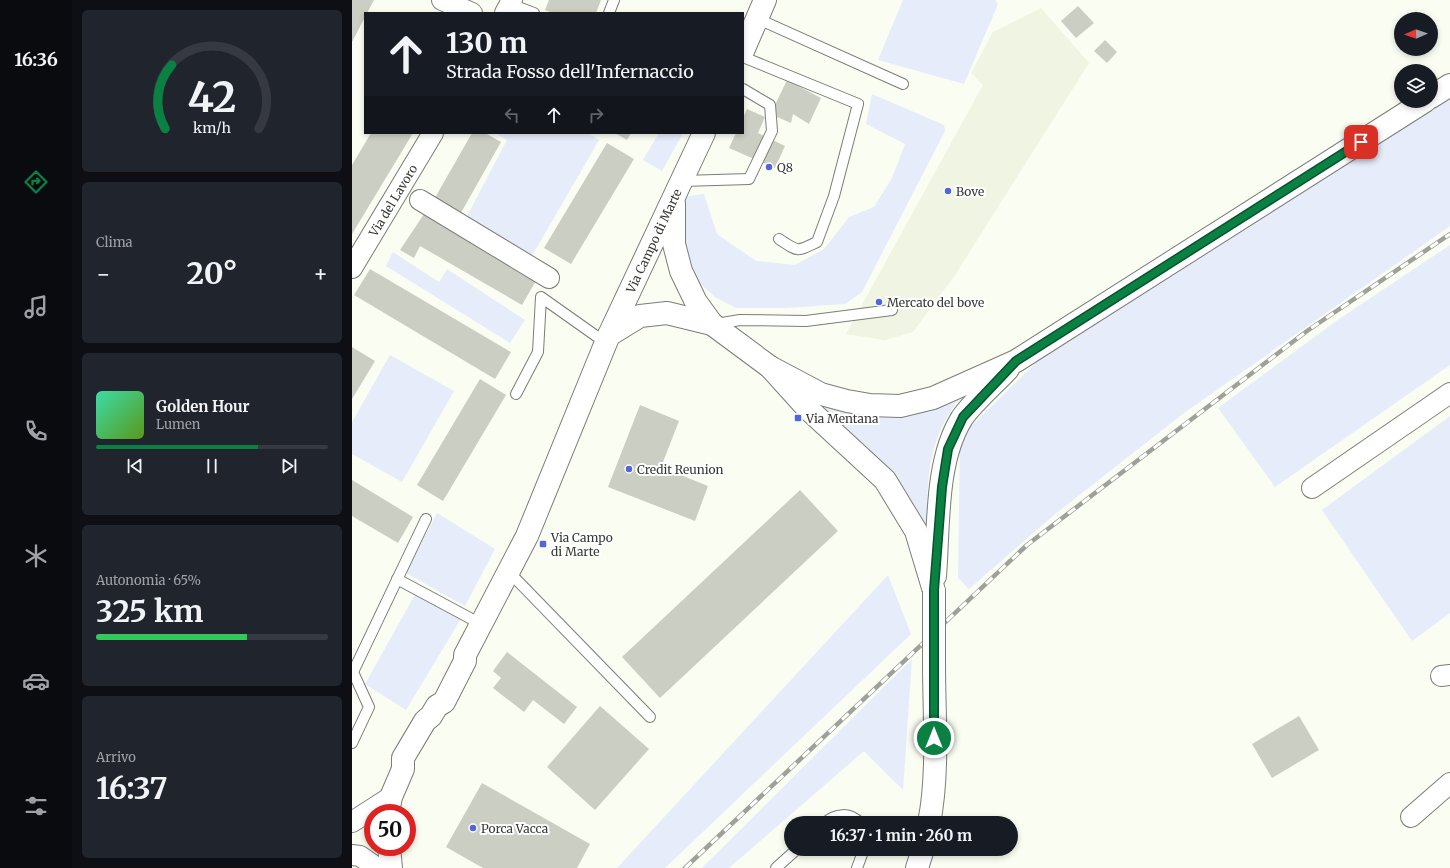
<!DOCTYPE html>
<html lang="it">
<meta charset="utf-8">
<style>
body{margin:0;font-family:Merriweather,serif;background:#20242c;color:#f1f3f6;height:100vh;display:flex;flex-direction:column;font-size:15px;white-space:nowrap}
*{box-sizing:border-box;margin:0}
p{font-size:13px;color:#9ea1a6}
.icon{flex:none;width:22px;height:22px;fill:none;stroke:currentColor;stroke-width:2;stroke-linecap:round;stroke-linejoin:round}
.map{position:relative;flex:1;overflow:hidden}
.details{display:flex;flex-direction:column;gap:10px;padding:10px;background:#0d0f14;width:280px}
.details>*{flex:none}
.hud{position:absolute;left:12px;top:12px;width:380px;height:122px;border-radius:0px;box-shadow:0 2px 6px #0003;background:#171b24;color:#f1f3f6;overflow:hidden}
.needle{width:26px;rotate:268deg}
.tools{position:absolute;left:1042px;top:12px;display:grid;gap:8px}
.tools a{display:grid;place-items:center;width:44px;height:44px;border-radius:50%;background:#171b24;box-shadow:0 2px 6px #0003;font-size:20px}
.speed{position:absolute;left:12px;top:804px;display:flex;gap:8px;font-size:20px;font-weight:700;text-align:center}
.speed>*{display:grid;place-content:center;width:52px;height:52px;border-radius:50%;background:#171b24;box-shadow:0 2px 6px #0003;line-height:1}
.speed .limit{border:6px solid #d22;background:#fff;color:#111}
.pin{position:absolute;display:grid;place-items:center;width:34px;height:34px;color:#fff;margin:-17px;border-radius:8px;box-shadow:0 2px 6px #0006}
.me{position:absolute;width:44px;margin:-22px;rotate:0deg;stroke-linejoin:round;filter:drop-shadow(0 0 3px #0008)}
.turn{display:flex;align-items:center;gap:14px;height:84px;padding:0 16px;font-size:18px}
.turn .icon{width:52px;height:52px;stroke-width:2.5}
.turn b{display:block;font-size:28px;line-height:34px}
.lanes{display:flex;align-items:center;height:38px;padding:0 16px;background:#0003;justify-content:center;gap:20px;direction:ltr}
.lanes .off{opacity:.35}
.big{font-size:30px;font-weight:700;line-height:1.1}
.details .tile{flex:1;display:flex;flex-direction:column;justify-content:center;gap:6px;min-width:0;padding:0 14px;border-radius:6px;background:#20242c}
.details .dial{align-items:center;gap:0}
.dial svg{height:104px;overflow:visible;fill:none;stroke:#363941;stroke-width:7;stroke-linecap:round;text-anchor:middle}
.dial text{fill:#f1f3f6;stroke:none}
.song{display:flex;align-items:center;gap:12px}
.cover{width:48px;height:48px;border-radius:6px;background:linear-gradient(135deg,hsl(160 70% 55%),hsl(90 70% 35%))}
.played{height:4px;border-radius:2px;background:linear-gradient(90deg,#0b8043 70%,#363941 70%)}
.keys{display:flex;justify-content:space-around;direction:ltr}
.heat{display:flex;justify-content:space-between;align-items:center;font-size:22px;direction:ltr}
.charge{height:6px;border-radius:3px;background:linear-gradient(90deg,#34c759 65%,#363941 0)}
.trip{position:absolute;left:432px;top:816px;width:234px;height:40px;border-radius:20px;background:#171b24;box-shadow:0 2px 6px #0003;font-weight:700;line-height:40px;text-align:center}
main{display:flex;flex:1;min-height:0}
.tab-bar{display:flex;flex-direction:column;width:72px;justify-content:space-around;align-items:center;background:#090b0e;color:#9ea1a6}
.tab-bar .icon{width:28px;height:28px}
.tab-bar .active{color:#0b8043}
.tab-bar b{font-size:18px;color:#f1f3f6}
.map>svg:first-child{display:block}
.built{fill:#eff5e2}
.green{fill:#e7ecfb}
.building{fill:#cbcfc3}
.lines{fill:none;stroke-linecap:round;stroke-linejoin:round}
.lane-casing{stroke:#7b7e74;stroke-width:12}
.street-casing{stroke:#7b7e74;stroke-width:22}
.secondary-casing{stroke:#7b7e74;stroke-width:24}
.lane{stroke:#fff;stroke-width:10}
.street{stroke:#fff;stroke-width:20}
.secondary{stroke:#fff;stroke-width:22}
.rail-casing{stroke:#9ea199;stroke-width:4.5}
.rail{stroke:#fff;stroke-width:3;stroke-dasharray:9;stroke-linecap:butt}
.secondary-bridge-casing{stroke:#7b7e74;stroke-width:24;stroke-linecap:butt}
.secondary-bridge{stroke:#fff;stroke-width:22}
.route-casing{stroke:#07532c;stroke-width:10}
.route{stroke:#0b8043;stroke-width:7}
.poi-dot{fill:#5266db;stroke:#fff;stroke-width:1.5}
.labels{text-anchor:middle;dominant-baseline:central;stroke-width:4;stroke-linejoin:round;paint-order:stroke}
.poi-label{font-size:12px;fill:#373934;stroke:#fff;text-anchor:start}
.street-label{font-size:12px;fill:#373934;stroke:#fff}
</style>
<main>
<nav class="tab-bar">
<b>16:36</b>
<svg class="icon active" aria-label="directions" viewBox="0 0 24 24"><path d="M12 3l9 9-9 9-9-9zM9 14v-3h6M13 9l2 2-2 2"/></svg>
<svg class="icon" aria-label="music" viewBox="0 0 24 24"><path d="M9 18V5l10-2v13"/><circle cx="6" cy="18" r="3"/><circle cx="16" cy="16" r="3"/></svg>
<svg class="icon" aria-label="phone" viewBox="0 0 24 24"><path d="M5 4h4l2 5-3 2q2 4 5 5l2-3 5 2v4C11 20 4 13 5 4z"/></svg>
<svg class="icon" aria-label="climate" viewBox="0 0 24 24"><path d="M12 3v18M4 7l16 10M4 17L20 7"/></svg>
<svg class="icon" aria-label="car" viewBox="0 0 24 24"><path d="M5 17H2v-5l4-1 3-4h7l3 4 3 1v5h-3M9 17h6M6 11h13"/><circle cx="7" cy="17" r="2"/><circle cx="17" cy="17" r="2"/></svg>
<svg class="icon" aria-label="filters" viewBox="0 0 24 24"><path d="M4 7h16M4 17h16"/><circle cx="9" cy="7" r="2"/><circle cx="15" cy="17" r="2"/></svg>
</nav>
<section class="details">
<div class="tile dial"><svg viewBox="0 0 100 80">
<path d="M14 69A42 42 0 1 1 86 69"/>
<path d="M14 69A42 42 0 0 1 19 20" stroke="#0b8043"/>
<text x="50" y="56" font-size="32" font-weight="700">42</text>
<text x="50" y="72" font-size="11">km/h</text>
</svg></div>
<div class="tile"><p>Clima</p>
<div class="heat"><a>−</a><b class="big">20°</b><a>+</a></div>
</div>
<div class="tile">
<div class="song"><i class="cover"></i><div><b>Golden Hour</b><p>Lumen</p></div></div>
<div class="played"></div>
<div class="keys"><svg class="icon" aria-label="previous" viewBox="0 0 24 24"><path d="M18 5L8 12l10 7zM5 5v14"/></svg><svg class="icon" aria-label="pause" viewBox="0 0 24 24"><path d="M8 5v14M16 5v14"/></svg><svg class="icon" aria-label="next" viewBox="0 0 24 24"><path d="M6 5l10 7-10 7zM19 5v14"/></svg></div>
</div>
<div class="tile"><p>Autonomia · 65%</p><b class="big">325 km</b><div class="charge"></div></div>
<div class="tile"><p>Arrivo</p><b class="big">16:37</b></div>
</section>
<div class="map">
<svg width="1098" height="868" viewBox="0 0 1098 868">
<rect width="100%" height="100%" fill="#f9fdf2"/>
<path class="built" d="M689 8 737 63 603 275 561 332 533 340 494 334 631 85 619 73 641 32Z"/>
<g class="green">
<path d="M551 0H643L646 4 612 84 526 60Z"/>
<path d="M1098 91V226L832 413 702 515 617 589 606 578 608 437 704 343Z"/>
<path d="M520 94 592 125 593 131 510 292 493 304 434 308H384L363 297 342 278 327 236 330 197 352 194 365 234 404 261 443 265 472 249 497 217 522 207 540 178 553 144 514 124Z"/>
<path d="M143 133H236L247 140 177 261 114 218 155 140Z"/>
<path d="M307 133H331L310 171 291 160Z"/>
<path d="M1098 245V365L923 487 866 408 987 319Z"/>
<path d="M41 252 87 282 95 269 173 320 158 343 34 266Z"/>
<path d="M38 355 102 391 50 482 0 454V422Z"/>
<path d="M608 397C603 405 597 413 593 421 573 457 575 499 576 539L567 514 548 483 456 398 552 416 588 407Z"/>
<path d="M1098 416V613L1060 641 970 510Z"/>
<path d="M85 513 143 549 113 606 54 573Z"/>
<path d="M536 575 559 634 313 868H265Z"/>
<path d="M64 593 110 617 54 710 13 684Z"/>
<path d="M560 659 551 790 512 751 377 868H350Z"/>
</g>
<g class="building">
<path d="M0 0H22L15 13H13V17L0 42Z"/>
<path d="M197 0H249L244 13H201L193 10Z"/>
<path d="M726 6 742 23 724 38 709 21Z"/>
<path d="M753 40 765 52 755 63 742 51Z"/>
<path d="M435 80 469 98 457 124 441 114 439 123 425 117 423 105Z"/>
<path d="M395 109 413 117 406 133 433 146 423 168 377 148 384 133H391V118Z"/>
<path d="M19 133H61L0 234V165Z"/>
<path d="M120 133H133L149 142 106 218 80 203Z"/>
<path d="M263 133H279L275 140Z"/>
<path d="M255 143 282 159 219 264 192 248Z"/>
<path d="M72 214 185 279 170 305 68 246 62 258 48 250Z"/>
<path d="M18 269 159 352 143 379 2 295Z"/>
<path d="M0 347 23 361 0 399Z"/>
<path d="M128 379 154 395 91 501 65 485Z"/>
<path d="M288 405 327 421 309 467 356 486 343 521 256 487Z"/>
<path d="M0 480 61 517 46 543 0 516Z"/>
<path d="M448 490 486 531 308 698 270 657Z"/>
<path d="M155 652 225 707 212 724 181 700 172 712 141 688 149 678 141 671Z"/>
<path d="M248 706 297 749 243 810 195 767Z"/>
<path d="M947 716 967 750 920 778 900 744Z"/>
<path d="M130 783 238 844 225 868H131L94 847Z"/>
</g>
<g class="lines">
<defs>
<g id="lane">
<path d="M158 4 182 13"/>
<path d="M257 13 262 0"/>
<path d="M406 19 551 84"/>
<path d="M391 57 506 104 482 196 465 242C444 252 447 252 427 239"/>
<path d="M330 181 397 179 420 131 418 105 391 89"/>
<path d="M364 324 388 320 454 321 540 310"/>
<path d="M164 394 186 352 189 297 254 343"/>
<path d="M157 572 298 717"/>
<path d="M45 579 129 624"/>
<path d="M0 743 17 707 1 672 74 519"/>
<path d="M473 823C483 813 498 812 508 823"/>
<path d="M424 868 445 849"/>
<path d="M505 868 512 849"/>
</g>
<g id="street">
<path d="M90 0 120 13"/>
<path d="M153 13 160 0"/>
<path d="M68 200 197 278"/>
<path id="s1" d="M0 268 81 133"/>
<path d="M960 488 1098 393"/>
<path d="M1089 676 1098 675"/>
<path d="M1059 817 1098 783"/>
<path d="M0 822 39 797"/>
<path d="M0 855 8 856 25 868"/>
</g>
<g id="secondary">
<path d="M391 51 413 0"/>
<path d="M1079 97 1098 85"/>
<path d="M322 204V244L329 271 344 302 360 324 418 367 455 408 533 480 564 531 582 591"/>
<path d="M257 335 288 316 315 313 360 324"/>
<path d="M418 367 469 394 495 401 518 405 548 406 581 398 664 361 1073 101"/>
<path d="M583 576C587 527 583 461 610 418 621 402 643 383 656 369"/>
<path id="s2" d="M36 813 39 797 51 769V758L73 721 79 716 85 706 92 702 113 661V655L175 536 257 335 352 133"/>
<path d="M577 823C587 774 582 715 582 664"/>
<path d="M37 847 39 868"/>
<path d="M565 868 571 849"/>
</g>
</defs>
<use href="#lane" class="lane-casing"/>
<use href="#street" class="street-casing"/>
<use href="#secondary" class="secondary-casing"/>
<use href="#lane" class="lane"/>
<use href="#street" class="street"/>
<use href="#secondary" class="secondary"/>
<defs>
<path id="rail" d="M333 868 675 545 955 331 1098 234"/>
</defs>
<use href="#rail" class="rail-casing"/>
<use href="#rail" class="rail"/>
<defs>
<path id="secondary-bridge" d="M582 664V591"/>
</defs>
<use href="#secondary-bridge" class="secondary-bridge-casing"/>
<use href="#secondary-bridge" class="secondary-bridge"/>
</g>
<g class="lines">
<defs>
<path id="route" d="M582 738V590L590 487 596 449 611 417 664 361 1009 142"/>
</defs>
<use href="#route" class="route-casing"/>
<use href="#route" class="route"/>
</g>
<g class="poi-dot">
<circle cx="417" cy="167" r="4"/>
<circle cx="596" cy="191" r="4"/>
<circle cx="527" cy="302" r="4"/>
<rect x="442" y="414" width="8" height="8" rx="2"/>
<circle cx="277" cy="469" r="4"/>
<rect x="187" y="540" width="8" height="8" rx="2"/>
<circle cx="121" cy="828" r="4"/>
</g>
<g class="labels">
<g class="poi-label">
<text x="425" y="167">Q8</text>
<text x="604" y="191">Bove</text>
<text x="535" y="302">Mercato del bove</text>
<text x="454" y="418">Via Mentana</text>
<text x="285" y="469">Credit Reunion</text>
<text x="199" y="537">Via Campo<tspan x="199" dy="14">di Marte</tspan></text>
<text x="129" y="828">Porca Vacca</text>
</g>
<g class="street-label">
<text stroke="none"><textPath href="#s1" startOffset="79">Via del Lavoro</textPath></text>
<text stroke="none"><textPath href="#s2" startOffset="636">Via Campo di Marte</textPath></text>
</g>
</g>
</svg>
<div class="tools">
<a><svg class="needle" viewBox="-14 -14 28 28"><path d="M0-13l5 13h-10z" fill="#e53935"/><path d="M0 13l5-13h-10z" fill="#9ea1a6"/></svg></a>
<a><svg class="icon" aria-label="layers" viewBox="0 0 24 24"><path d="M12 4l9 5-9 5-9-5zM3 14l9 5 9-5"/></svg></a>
</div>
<div class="speed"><div class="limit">50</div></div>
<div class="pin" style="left:1009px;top:142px;background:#d93025"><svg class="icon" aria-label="arrive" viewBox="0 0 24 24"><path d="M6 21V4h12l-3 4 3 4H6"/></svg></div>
<svg class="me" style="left:582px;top:738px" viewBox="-20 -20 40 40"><circle r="17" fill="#0b8043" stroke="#fff" stroke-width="3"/><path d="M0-11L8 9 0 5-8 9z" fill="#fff"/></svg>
<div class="trip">16:37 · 1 min · 260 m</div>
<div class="hud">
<div class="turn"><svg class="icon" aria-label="ahead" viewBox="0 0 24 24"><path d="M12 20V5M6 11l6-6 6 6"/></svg><div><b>130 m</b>Strada Fosso dell'Infernaccio</div></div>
<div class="lanes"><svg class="icon off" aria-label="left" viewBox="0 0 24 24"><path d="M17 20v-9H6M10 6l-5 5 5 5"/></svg><svg class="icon" aria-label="ahead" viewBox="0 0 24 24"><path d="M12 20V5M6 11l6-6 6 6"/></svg><svg class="icon off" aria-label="right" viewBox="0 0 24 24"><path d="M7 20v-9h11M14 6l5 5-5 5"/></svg></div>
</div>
</div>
</main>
